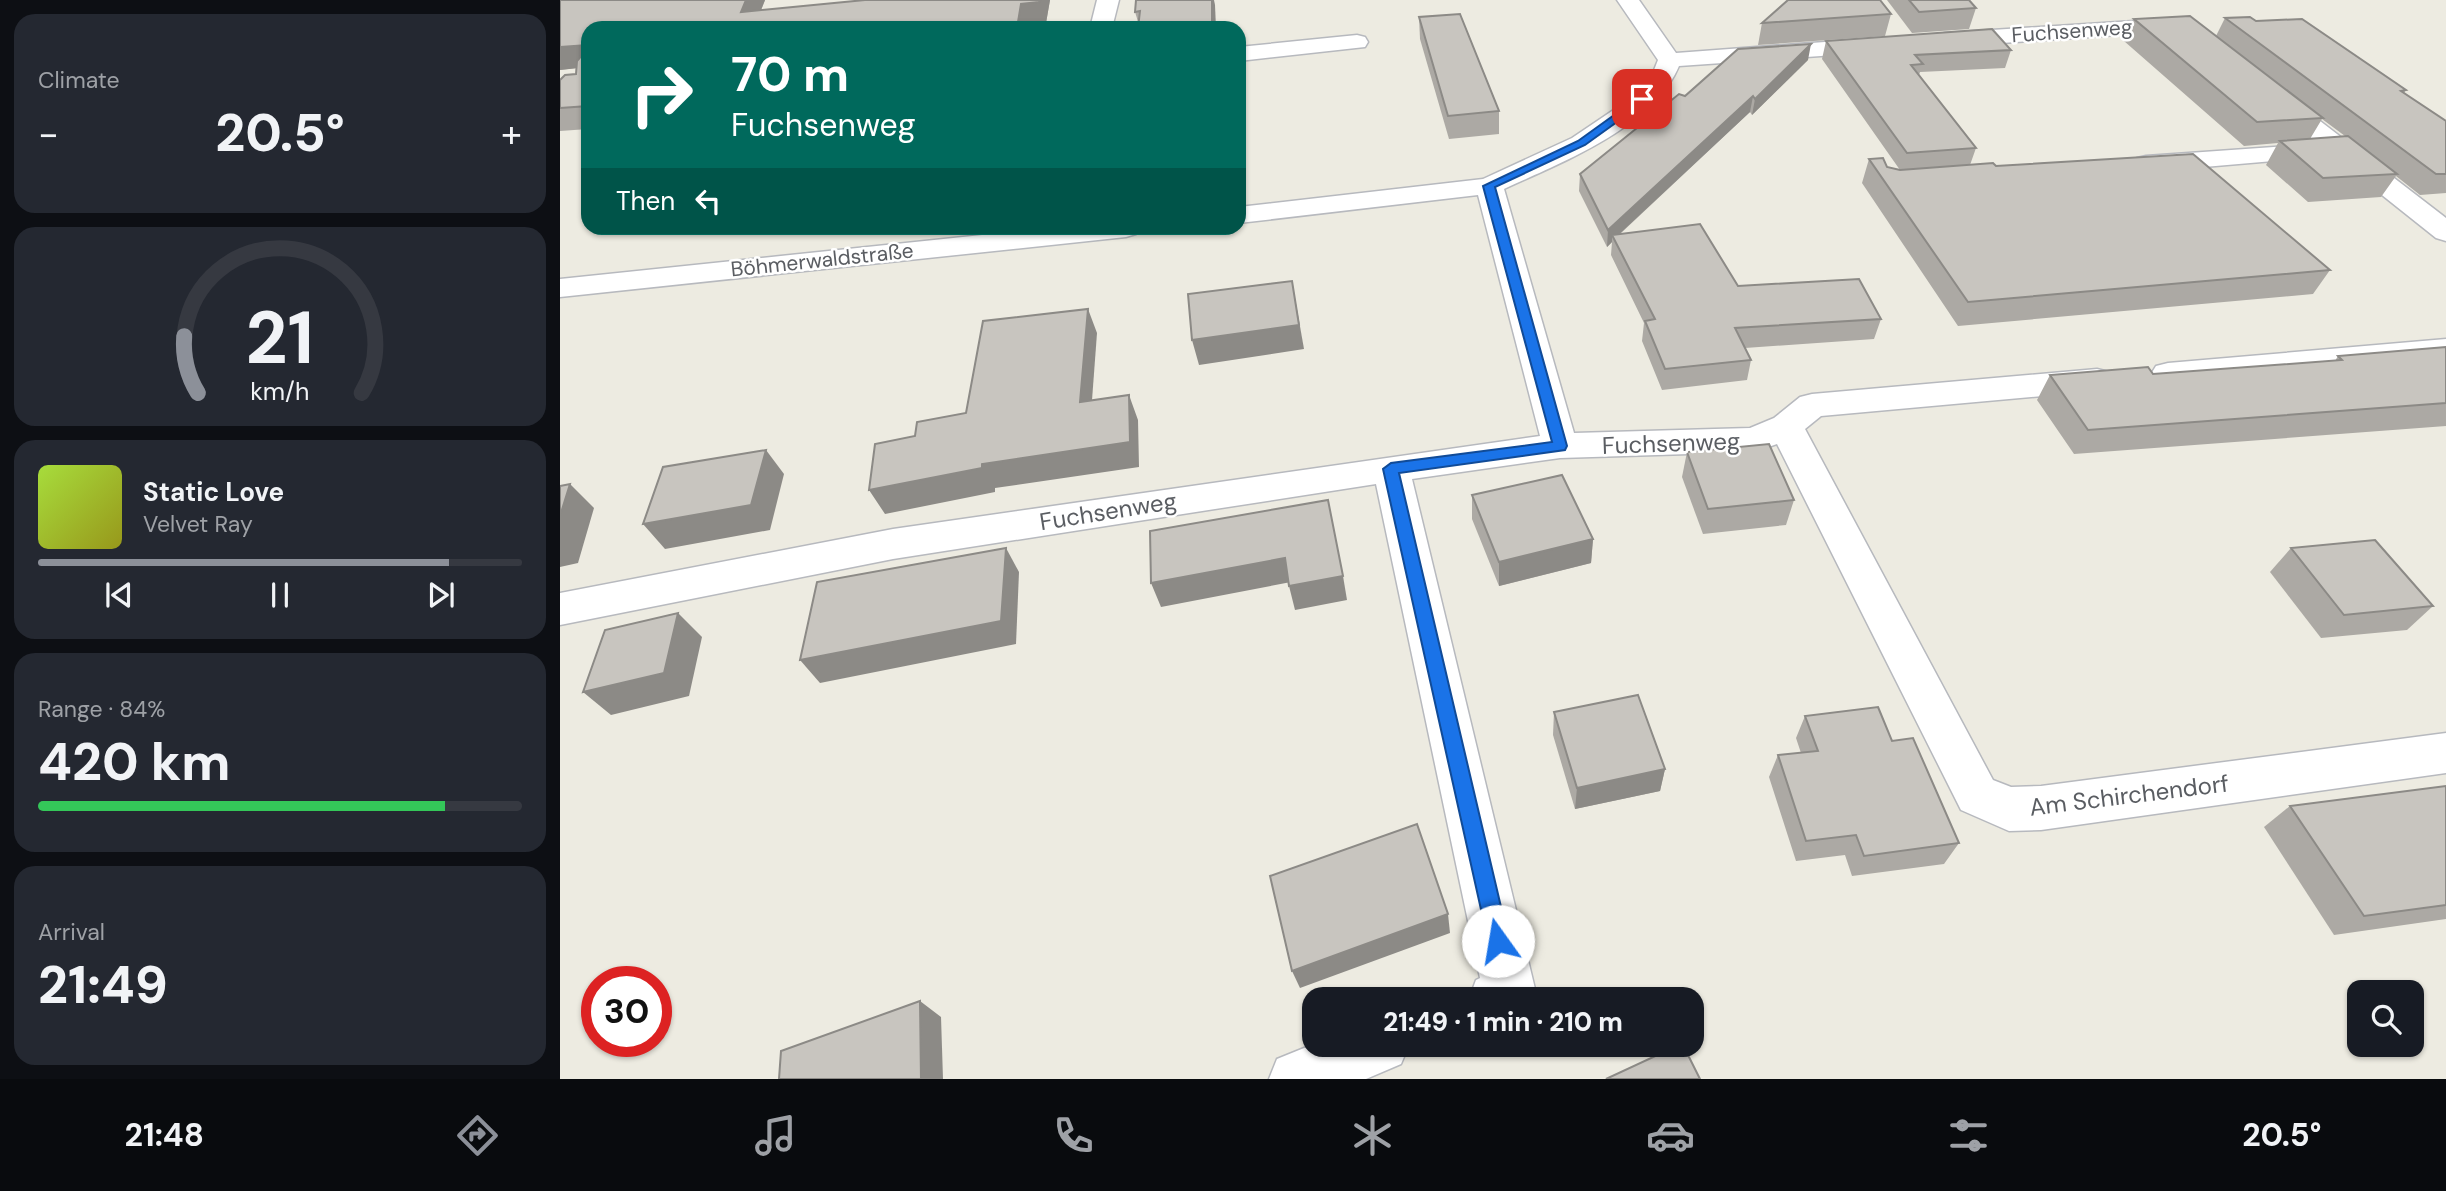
<!DOCTYPE html>
<meta charset="utf-8">
<style>
body{margin:0;font-family:"DM Sans",sans-serif;background:#242831;color:#f1f3f6;height:100vh;display:flex;flex-direction:column;font-size:26px;white-space:nowrap}
*{box-sizing:border-box;margin:0}
p{font-size:23px;color:#9ea1a6}
.icon{flex:none;width:38px;height:38px;fill:none;stroke:currentColor;stroke-width:2;stroke-linecap:round;stroke-linejoin:round}
.map{position:relative;flex:1;overflow:hidden}
.sheet{display:flex;flex-direction:column;gap:14px;padding:14px;background:#0d0f14;width:560px}
.sheet>*{flex:none}
.guide{position:absolute;left:21px;top:21px;width:665px;height:214px;border-radius:21px;box-shadow:0 2px 5px #0004;background:#00695c;color:#fff;overflow:hidden}
.tools{position:absolute;left:1787px;top:980px;display:grid;gap:14px}
.tools a{display:grid;place-items:center;width:77px;height:77px;border-radius:14px;background:#171b24;box-shadow:0 2px 5px #0004;font-size:35px}
.speed{position:absolute;left:21px;top:966px;display:flex;gap:14px;font-size:35px;font-weight:700;text-align:center}
.speed>*{display:grid;place-content:center;width:91px;height:91px;border-radius:50%;background:#171b24;box-shadow:0 2px 5px #0004;line-height:1}
.speed .limit{border:10px solid #d22;background:#fff;color:#111}
.pin{position:absolute;display:grid;place-items:center;width:60px;height:60px;color:#fff;margin:-30px;border-radius:14px;box-shadow:0 4px 10px #0006}
.me{position:absolute;width:77px;margin:-38px;rotate:347deg;stroke-linejoin:round;filter:drop-shadow(0 0 5px #0008)}
.turn{display:flex;align-items:center;gap:24px;height:147px;padding:0 35px;font-size:32px}
.turn .icon{width:91px;height:91px;stroke-width:2.5}
.turn b{display:block;font-size:49px;line-height:60px}
.then{display:flex;align-items:center;height:66px;padding:0 35px;background:#0003;gap:14px;font-size:26px}
.big{font-size:52px;font-weight:800;line-height:1.1}
.sheet .card{flex:1;display:flex;flex-direction:column;justify-content:center;gap:10px;min-width:0;padding:0 24px;border-radius:21px;background:#242831}
.sheet .dial{align-items:center;gap:0}
.dial svg{height:182px;overflow:visible;fill:none;stroke:#363941;stroke-width:7;stroke-linecap:round;text-anchor:middle}
.dial text{fill:#f1f3f6;stroke:none}
.song{display:flex;align-items:center;gap:21px}
.cover{width:84px;height:84px;border-radius:10px;background:linear-gradient(135deg,hsl(80 70% 55%),hsl(60 70% 35%))}
.played{height:7px;border-radius:4px;background:linear-gradient(90deg,#8c9099 85%,#363941 85%)}
.keys{display:flex;justify-content:space-around;direction:ltr}
.heat{display:flex;justify-content:space-between;align-items:center;font-size:38px;direction:ltr}
.charge{height:10px;border-radius:5px;background:linear-gradient(90deg,#34c759 84%,#363941 0)}
.trip{position:absolute;left:742px;top:987px;width:402px;height:70px;border-radius:21px;background:#171b24;box-shadow:0 2px 5px #0004;font-weight:800;line-height:70px;text-align:center}
.tab-bar{display:flex;height:112px;justify-content:space-around;align-items:center;background:#090b0e;color:#9ea1a6}
.tab-bar .icon{width:49px;height:49px}
.tab-bar .selected{color:#8c9099}
.tab-bar b{font-size:32px;color:#f1f3f6}
main{display:flex;flex:1;min-height:0}
.map>svg:first-child{display:block}
.lines{fill:none;stroke-linecap:round;stroke-linejoin:round}
.minor-casing{stroke:#b7b9be;stroke-width:3}
.minor{fill:#fff;fill-rule:evenodd}
.wall{fill:#aca9a4;fill-rule:evenodd}
.shaded-wall{fill:#8c8a86}
.building{fill:#c8c5bf;stroke:#8c8a86;stroke-width:2}
.route{fill:#1a73e8;stroke:#114b97;stroke-width:2}
.labels{text-anchor:middle;dominant-baseline:central;stroke-width:5;stroke-linejoin:round;paint-order:stroke}
.far-street-label{font-size:21px;fill:#5a5d62;stroke:#fff}
.street-label{font-size:24px;fill:#5a5d62;stroke:#fff}
</style>
<main>
<section class="sheet">
<div class="card"><p>Climate</p>
<div class="heat"><a>−</a><b class="big">20.5°</b><a>+</a></div>
</div>
<div class="card dial"><svg viewBox="0 0 100 80">
<path d="M14 69A42 42 0 1 1 86 69"/>
<path d="M14 69A42 42 0 0 1 8 44" stroke="#8c9099"/>
<text x="50" y="56" font-size="32" font-weight="700">21</text>
<text x="50" y="72" font-size="11">km/h</text>
</svg></div>
<div class="card">
<div class="song"><i class="cover"></i><div><b>Static Love</b><p>Velvet Ray</p></div></div>
<div class="played"></div>
<div class="keys"><svg class="icon" aria-label="previous" viewBox="0 0 24 24"><path d="M18 5L8 12l10 7zM5 5v14"/></svg><svg class="icon" aria-label="pause" viewBox="0 0 24 24"><path d="M8 5v14M16 5v14"/></svg><svg class="icon" aria-label="next" viewBox="0 0 24 24"><path d="M6 5l10 7-10 7zM19 5v14"/></svg></div>
</div>
<div class="card"><p>Range · 84%</p><b class="big">420 km</b><div class="charge"></div></div>
<div class="card"><p>Arrival</p><b class="big">21:49</b></div>
</section>
<div class="map">
<svg width="1886" height="1079" viewBox="0 0 1886 1079">
<rect width="100%" height="100%" fill="#edebe1"/>
<g class="lines">
<defs>
<g id="minor">
<path d="M537 0H559L552 28H530Z"/>
<path d="M1057 0H1079L1116 53 1318 38 1326 40 1329 45 1326 50 1318 52 1119 66C1093 128 1000 163 944 189L1014 433 1190 428 1214 418 1240 397 1252 394 1537 369 1549 372 1554 380 1549 388 1537 391 1261 416 1245 429 1433 780 1451 787 1481 786 1886 733V773L1481 830 1449 831 1401 810 1217 444 1194 452 1000 458 852 479 976 993 974 999H909L916 980 920 978 816 484 333 559 0 625V593L333 529 980 436 918 195 679 223V207L923 179 1012 138 1055 109 1090 80 1098 60Z"/>
<path d="M1621 18 1629 20 1632 25 1629 30 1385 47 1377 45 1374 40 1377 35 1385 33Z"/>
<path d="M797 35 805 37 808 42 805 47 679 61V47Z"/>
<path d="M1716 92 1725 94 1886 218V241L1876 238 1773 156 1586 172 1577 170 1573 164 1577 158 1586 156 1757 144 1707 104 1704 99 1707 94Z"/>
<path d="M489 228H580L576 234 566 237 0 297V279Z"/>
<path d="M1886 339V359L1608 385 1596 382 1591 374 1596 366 1608 363Z"/>
<path d="M754 1044V1045H849L841 1064 806 1079H709L717 1059Z"/>
</g>
</defs>
<use href="#minor" class="minor-casing"/>
<use href="#minor" class="minor"/>
</g>
<g class="wall">
<path d="M0 0H205L201 10 305 0H490L486 23 468 24 467 28H28V129L0 131V80L5 75 16 74V68L0 70Z"/>
<path d="M1327 0H1409L1416 8 1409 29 1352 33Z"/>
<path d="M655 5 579 25 575 12Z"/>
<path d="M1331 14 1325 36 1198 45 1202 23Z"/>
<path d="M859 17 939 111V134L889 139 860 39Z"/>
<path d="M1665 18 1696 21 1846 90 1844 93 1886 121V193L1860 195 1836 176 1821 197 1748 202 1706 165 1718 143 1684 146 1564 41 1574 19 1656 36ZM1762 119 1785 136 1750 139Z"/>
<path d="M1266 41 1451 50 1445 68 1360 72 1359 75 1416 148 1410 165 1436 166 1770 270 1753 294 1398 326 1302 183 1309 159 1327 167 1340 170 1262 59Z"/>
<path d="M1248 60 1192 115 1190 112 1060 234 1178 286 1321 319 1314 339 1185 348 1191 360 1187 380 1102 390 1082 341 1084 323 1051 255 1052 242 1047 247 1019 191 1020 174 1125 96Z"/>
<path d="M1886 347V426L1514 454 1477 400 1490 375 1593 374 1775 361 1778 356Z"/>
<path d="M1127 452 1234 500 1226 525 1143 534 1122 477Z"/>
<path d="M912 495 1033 539 1031 563 939 586 912 519Z"/>
<path d="M1731 548 1873 606 1847 630 1761 638 1710 572Z"/>
<path d="M994 712 1105 769 1100 791 1015 809 993 735Z"/>
<path d="M1245 716 1332 741 1399 843 1384 864 1292 876 1285 855 1236 861 1209 777 1218 755 1241 753 1236 738Z"/>
<path d="M1886 786V919L1774 935 1704 827 1730 806Z"/>
</g>
<g class="shaded-wall">
<path d="M186 0H205L194 28 181 12Z"/>
<path d="M480 0H490L486 23 468 24 467 28H457L461 4Z"/>
<path d="M652 0H654L655 5 656 28H652Z"/>
<path d="M1251 44 1248 60 1192 115 1195 99Z"/>
<path d="M28 45V67L0 70V47Z"/>
<path d="M1193 96 1190 112 1054 239 1052 235V242L1047 247 1048 230Z"/>
<path d="M732 281 744 349 639 365 632 340Z"/>
<path d="M528 309 537 333 530 427 520 402Z"/>
<path d="M569 395 578 420 579 467 435 488V492L325 514 309 490 422 464Z"/>
<path d="M206 450 224 474 210 530 105 549 83 524Z"/>
<path d="M10 484 34 508 18 563 0 567V516Z"/>
<path d="M1033 539 1031 563 939 586V562Z"/>
<path d="M446 548 459 572 456 644 260 683 240 660Z"/>
<path d="M725 558 731 582 601 607 591 583Z"/>
<path d="M783 576 787 600 735 610 729 586Z"/>
<path d="M118 613 142 637 129 696 51 715 23 692Z"/>
<path d="M1105 769 1100 791 1015 809 1017 788Z"/>
<path d="M888 914 890 933 740 988 732 971Z"/>
<path d="M360 1001 381 1017 383 1079H361Z"/>
</g>
<g class="building">
<path d="M0 0H186L181 12 305 0H480L479 2 461 4 457 28H28V45L0 47Z"/>
<path d="M576 0H652V28H578L580 11 575 12Z"/>
<path d="M1228 0H1320L1331 14 1202 23Z"/>
<path d="M1349 0H1409L1416 8 1359 12Z"/>
<path d="M900 14 939 111 888 116 859 17Z"/>
<path d="M1630 16 1763 118 1697 122 1574 19Z"/>
<path d="M1690 17 1696 21 1742 19 1846 90 1841 91 1886 121V174H1876L1665 18Z"/>
<path d="M1432 29 1451 50 1355 55 1363 64 1351 65 1416 148 1347 153 1266 41Z"/>
<path d="M1251 44 1195 99 1193 96 1048 230 1020 174 1119 94 1125 96 1178 49Z"/>
<path d="M28 48V106L0 108V80L5 75 16 74 17 61Z"/>
<path d="M1788 136 1837 174 1763 178 1720 141Z"/>
<path d="M1633 154 1770 270 1408 302 1309 159 1323 158 1327 167 1340 170 1433 163 1436 166Z"/>
<path d="M1140 224 1178 286 1299 279 1321 319 1175 328 1191 360 1105 369 1085 321 1095 319 1052 235Z"/>
<path d="M732 281 739 325 632 340 628 294Z"/>
<path d="M528 309 520 402 569 395 570 442 422 464V468L309 490 315 444 355 436 357 422 406 413 423 321Z"/>
<path d="M1886 347V403L1528 430 1490 375 1588 367 1593 374 1782 360 1778 356Z"/>
<path d="M1209 444 1234 500 1148 509 1127 452Z"/>
<path d="M206 450 191 505 83 524 103 467Z"/>
<path d="M1002 475 1033 539 939 562 912 495Z"/>
<path d="M10 484 0 516V486Z"/>
<path d="M768 500 783 576 729 586 725 558 591 583 590 531Z"/>
<path d="M1815 540 1873 606 1784 615 1731 548Z"/>
<path d="M446 548 441 621 240 660 257 582Z"/>
<path d="M118 613 104 673 23 692 45 630Z"/>
<path d="M1078 695 1105 769 1017 788 994 712Z"/>
<path d="M1318 707 1332 741 1353 738 1399 843 1304 856 1296 835 1246 841 1218 755 1258 751 1245 716Z"/>
<path d="M1886 786V905L1804 916 1730 806Z"/>
<path d="M857 824 888 914 732 971 710 876Z"/>
<path d="M360 1001 361 1079H219L221 1051Z"/>
<path d="M1119 1045H1123L1140 1079H1046Z"/>
</g>
<path class="route" d="M1082 95 1087 99 1086 101 1025 145 935 187 1007 446 1005 450 839 473 949 941 946 948 938 951 931 948 928 941 823 469 831 463 992 442 923 186 1018 141Z"/>
<g class="labels">
<g class="far-street-label">
<text transform="translate(1512 31) rotate(-4)">Fuchsenweg</text>
<text transform="translate(262 260) rotate(-6)">Böhmerwaldstraße</text>
</g>
<g class="street-label">
<text transform="translate(1111 443) rotate(-2)">Fuchsenweg</text>
<text transform="translate(548 511) rotate(-9)">Fuchsenweg</text>
<text transform="translate(1569 795) rotate(-7)">Am Schirchendorf</text>
</g>
</g>
</svg>
<div class="tools">
<a><svg class="icon" aria-label="search" viewBox="0 0 24 24"><circle cx="10" cy="10" r="6"/><path d="M15 15l6 6"/></svg></a>
</div>
<div class="speed"><div class="limit">30</div></div>
<div class="pin" style="left:1082px;top:99px;background:#d93025"><svg class="icon" aria-label="arrive" viewBox="0 0 24 24"><path d="M6 21V4h12l-3 4 3 4H6"/></svg></div>
<svg class="me" style="left:938px;top:941px" viewBox="-20 -20 40 40"><circle r="19" fill="#fff"/><path d="M0-13L10 11 0 6-10 11z" fill="#1a73e8"/></svg>
<div class="trip">21:49 · 1 min · 210 m</div>
<div class="guide">
<div class="turn"><svg class="icon" aria-label="right" viewBox="0 0 24 24"><path d="M7 20v-9h11M14 6l5 5-5 5"/></svg><div><b>70 m</b>Fuchsenweg</div></div>
<div class="then">Then<svg class="icon" aria-label="left" viewBox="0 0 24 24"><path d="M17 20v-9H6M10 6l-5 5 5 5"/></svg></div>
</div>
</div>
</main>
<nav class="tab-bar">
<b>21:48</b>
<svg class="icon selected" aria-label="directions" viewBox="0 0 24 24"><path d="M12 3l9 9-9 9-9-9zM9 14v-3h6M13 9l2 2-2 2"/></svg>
<svg class="icon" aria-label="music" viewBox="0 0 24 24"><path d="M9 18V5l10-2v13"/><circle cx="6" cy="18" r="3"/><circle cx="16" cy="16" r="3"/></svg>
<svg class="icon" aria-label="phone" viewBox="0 0 24 24"><path d="M5 4h4l2 5-3 2q2 4 5 5l2-3 5 2v4C11 20 4 13 5 4z"/></svg>
<svg class="icon" aria-label="climate" viewBox="0 0 24 24"><path d="M12 3v18M4 7l16 10M4 17L20 7"/></svg>
<svg class="icon" aria-label="car" viewBox="0 0 24 24"><path d="M5 17H2v-5l4-1 3-4h7l3 4 3 1v5h-3M9 17h6M6 11h13"/><circle cx="7" cy="17" r="2"/><circle cx="17" cy="17" r="2"/></svg>
<svg class="icon" aria-label="filters" viewBox="0 0 24 24"><path d="M4 7h16M4 17h16"/><circle cx="9" cy="7" r="2"/><circle cx="15" cy="17" r="2"/></svg>
<b>20.5°</b>
</nav>
